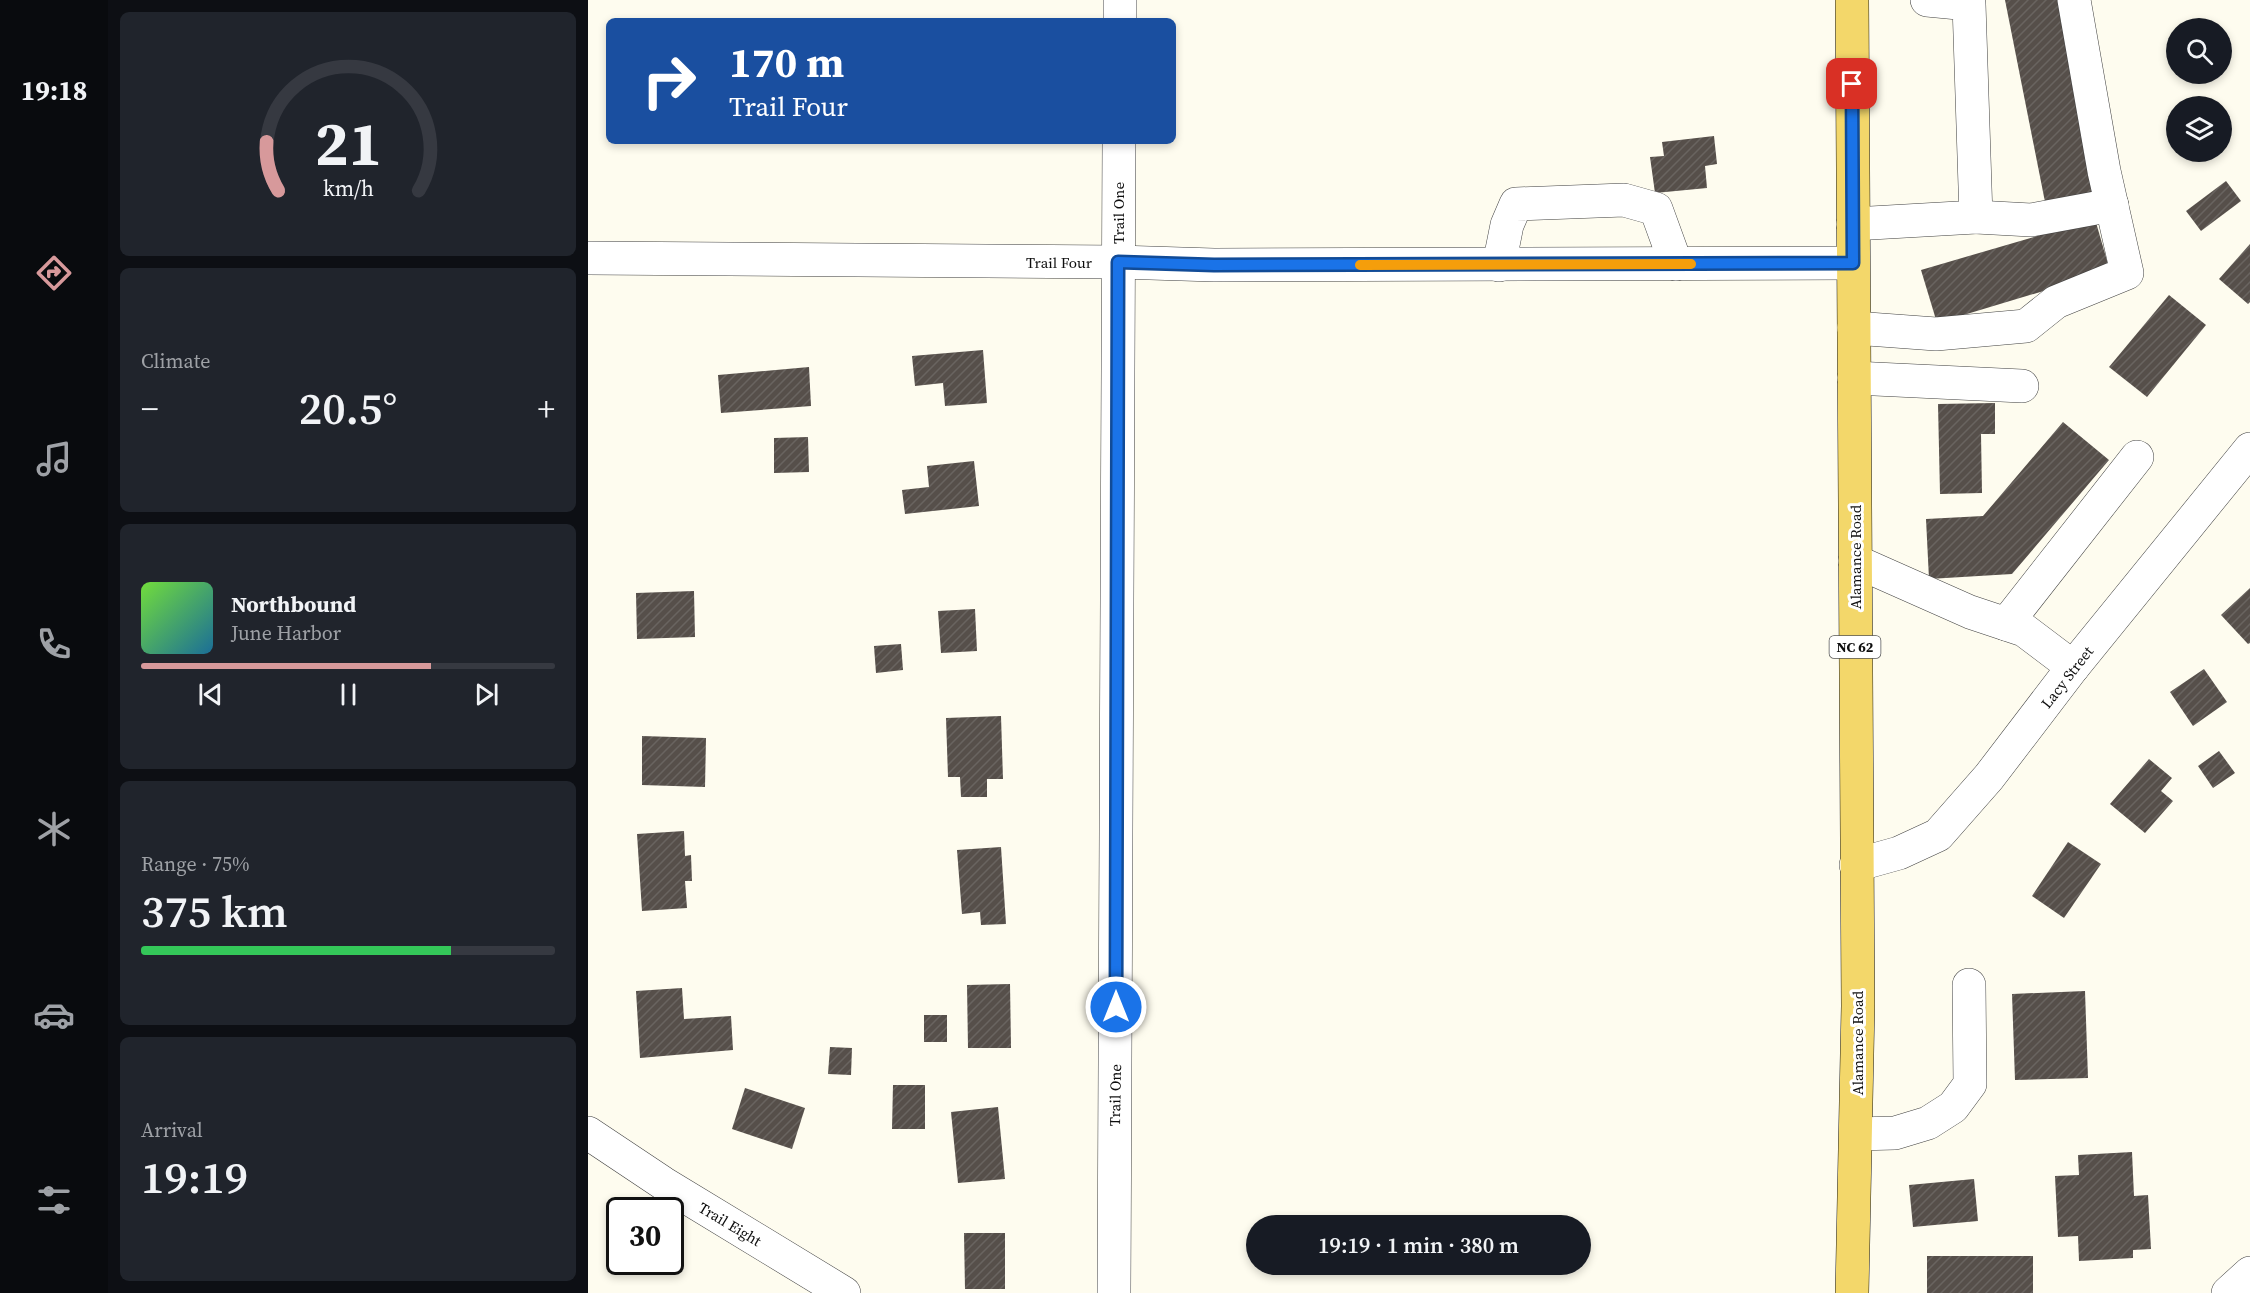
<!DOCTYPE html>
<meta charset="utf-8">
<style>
body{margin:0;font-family:"Source Serif 4",serif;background:#20242c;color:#f1f3f6;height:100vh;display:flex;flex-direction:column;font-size:22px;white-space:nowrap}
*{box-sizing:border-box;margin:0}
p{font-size:20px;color:#9ea1a6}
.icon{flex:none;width:33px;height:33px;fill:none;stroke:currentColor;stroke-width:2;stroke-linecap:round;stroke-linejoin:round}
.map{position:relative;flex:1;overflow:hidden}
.side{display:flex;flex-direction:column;gap:12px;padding:12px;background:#0d0f14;width:480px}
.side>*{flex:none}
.top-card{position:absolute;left:18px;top:18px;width:570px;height:126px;border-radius:9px;box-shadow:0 3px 9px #0003;background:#1a4fa0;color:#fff;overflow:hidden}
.controls{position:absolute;left:1578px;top:18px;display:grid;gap:12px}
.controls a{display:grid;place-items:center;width:66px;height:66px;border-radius:50%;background:#171b24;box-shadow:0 3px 9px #0003;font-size:30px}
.speed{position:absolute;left:18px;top:1197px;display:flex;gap:12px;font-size:30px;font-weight:700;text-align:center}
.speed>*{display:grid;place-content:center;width:78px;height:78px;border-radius:50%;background:#171b24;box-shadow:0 3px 9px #0003;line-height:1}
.speed .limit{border:3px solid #111;border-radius:9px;background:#fff;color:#111}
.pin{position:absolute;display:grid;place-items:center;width:51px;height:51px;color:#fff;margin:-26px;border-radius:12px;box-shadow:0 3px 9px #0006}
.me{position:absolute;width:66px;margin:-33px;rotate:0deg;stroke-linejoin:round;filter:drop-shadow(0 0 4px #0008)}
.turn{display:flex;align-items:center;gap:21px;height:126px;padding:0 24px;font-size:27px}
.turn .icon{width:78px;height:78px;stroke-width:2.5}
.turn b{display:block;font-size:42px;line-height:51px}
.big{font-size:45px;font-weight:600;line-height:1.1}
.side .widget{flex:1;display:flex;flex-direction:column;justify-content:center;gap:9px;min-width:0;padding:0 21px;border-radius:9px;background:#20242c}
.side .dial{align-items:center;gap:0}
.dial svg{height:156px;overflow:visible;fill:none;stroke:#363941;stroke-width:7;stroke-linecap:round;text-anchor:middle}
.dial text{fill:#f1f3f6;stroke:none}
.song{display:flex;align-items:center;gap:18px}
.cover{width:72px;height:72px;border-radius:9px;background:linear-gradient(135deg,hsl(100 70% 55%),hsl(200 70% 35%))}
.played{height:6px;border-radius:3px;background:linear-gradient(90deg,#d7999b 70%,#363941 70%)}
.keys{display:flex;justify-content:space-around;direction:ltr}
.heat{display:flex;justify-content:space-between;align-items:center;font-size:33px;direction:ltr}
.charge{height:9px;border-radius:4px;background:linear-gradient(90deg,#34c759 75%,#363941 0)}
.trip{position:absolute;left:658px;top:1215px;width:345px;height:60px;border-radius:30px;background:#171b24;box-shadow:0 3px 9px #0003;font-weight:600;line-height:60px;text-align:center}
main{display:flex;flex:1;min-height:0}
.tab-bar{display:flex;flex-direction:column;width:108px;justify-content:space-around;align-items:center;background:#090b0e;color:#9ea1a6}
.tab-bar .icon{width:42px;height:42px}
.tab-bar .on{color:#d7999b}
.tab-bar b{font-size:27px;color:#f1f3f6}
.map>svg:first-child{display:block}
.building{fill:url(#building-hatch)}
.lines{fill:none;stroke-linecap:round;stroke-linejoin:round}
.minor-casing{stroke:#414141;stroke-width:34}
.major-casing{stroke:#1f1f1f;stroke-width:34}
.minor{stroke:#fff;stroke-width:33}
.major{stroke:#f3d76a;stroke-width:33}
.route-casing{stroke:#114b97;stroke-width:15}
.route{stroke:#1a73e8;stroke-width:10}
.slow{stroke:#f59e0b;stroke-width:10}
.labels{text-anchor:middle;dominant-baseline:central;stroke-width:6;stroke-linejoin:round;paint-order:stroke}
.shield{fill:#fff;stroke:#565656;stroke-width:1.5}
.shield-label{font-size:14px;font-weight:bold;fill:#0e0e0e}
.street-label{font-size:15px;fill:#0e0e0e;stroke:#fff}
</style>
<main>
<nav class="tab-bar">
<b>19:18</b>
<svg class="icon on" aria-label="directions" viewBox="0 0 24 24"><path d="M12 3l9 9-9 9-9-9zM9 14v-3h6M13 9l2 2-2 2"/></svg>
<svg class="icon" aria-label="music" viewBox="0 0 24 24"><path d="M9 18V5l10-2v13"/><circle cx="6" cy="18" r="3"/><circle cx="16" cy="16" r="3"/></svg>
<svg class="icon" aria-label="phone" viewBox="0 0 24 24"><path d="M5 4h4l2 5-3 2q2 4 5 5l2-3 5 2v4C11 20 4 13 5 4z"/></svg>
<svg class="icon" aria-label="climate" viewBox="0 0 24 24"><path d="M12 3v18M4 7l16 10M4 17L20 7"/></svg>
<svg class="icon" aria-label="car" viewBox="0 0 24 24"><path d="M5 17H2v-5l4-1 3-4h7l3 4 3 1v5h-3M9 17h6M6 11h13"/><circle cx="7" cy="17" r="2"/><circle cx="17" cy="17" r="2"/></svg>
<svg class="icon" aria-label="filters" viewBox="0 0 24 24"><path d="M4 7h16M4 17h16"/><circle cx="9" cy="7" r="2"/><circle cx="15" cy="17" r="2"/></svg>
</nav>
<section class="side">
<div class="widget dial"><svg viewBox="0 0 100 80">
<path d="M14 69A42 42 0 1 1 86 69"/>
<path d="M14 69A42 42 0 0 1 8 44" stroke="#d7999b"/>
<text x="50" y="56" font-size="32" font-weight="700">21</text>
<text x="50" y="72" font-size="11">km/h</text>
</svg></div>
<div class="widget"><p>Climate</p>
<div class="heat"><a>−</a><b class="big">20.5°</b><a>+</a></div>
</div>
<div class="widget">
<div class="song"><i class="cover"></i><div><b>Northbound</b><p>June Harbor</p></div></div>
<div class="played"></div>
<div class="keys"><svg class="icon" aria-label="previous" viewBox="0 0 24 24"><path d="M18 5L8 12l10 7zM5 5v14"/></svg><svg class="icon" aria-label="pause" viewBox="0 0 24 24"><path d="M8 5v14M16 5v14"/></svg><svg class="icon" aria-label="next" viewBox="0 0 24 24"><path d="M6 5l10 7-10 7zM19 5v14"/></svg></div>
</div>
<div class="widget"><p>Range · 75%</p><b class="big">375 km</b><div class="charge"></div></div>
<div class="widget"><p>Arrival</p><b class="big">19:19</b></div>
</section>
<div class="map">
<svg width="1662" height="1293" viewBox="0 0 1662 1293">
<defs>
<pattern id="building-hatch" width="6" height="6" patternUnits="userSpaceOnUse" patternTransform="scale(1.5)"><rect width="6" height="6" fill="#564f4a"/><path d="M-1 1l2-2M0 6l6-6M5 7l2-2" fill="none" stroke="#696460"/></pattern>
</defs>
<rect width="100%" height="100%" fill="#fefcef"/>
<g class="building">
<path d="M1417 0H1474L1513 195 1458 207Z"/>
<path d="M1126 136 1129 164 1117 166 1119 188 1067 193 1062 157 1076 156 1074 142Z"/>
<path d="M1638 181 1653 201 1613 231 1598 211Z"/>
<path d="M1507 219 1522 271 1349 323 1333 270Z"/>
<path d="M1662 244V302L1660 304 1631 279Z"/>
<path d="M1581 295 1618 325 1559 397 1521 367Z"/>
<path d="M395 350 399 403 357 406 355 383 327 386 324 356Z"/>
<path d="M221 367 223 406 133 413 130 375Z"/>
<path d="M1407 403V434H1393L1394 493 1352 494 1350 404Z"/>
<path d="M1475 422 1521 460 1424 574 1341 579 1338 519 1395 516Z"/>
<path d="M220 437 221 472 186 473V438Z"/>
<path d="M386 461 391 506 317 514 314 490 341 487 339 466Z"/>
<path d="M1662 588V643L1660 644 1633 615Z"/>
<path d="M106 591 107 637 49 639 48 593Z"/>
<path d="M387 609 389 651 353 653 350 611Z"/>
<path d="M313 644 315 670 288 673 286 646Z"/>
<path d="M1616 669 1639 702 1605 726 1582 692Z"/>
<path d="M413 716 415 779H399V797H373L372 777H360L358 718Z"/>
<path d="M54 736 118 738 117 787 54 785Z"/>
<path d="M1631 751 1647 773 1625 788 1610 766Z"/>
<path d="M1561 759 1584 778 1573 791 1585 801 1557 833 1522 804Z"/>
<path d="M96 831 97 856 103 855 104 881H97L99 908 54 911 49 834Z"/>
<path d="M1480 842 1513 864 1476 918 1444 896Z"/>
<path d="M413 847 418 924 393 925 392 912 374 914 369 850Z"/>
<path d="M422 984 423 1048H380L379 985Z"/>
<path d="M94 988 96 1019 143 1016 145 1050 52 1058 48 991Z"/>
<path d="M1497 991 1500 1078 1427 1080 1424 994Z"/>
<rect x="336" y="1015" width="23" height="27"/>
<path d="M242 1047 264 1048 263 1075 240 1074Z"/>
<path d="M305 1085H337V1129H304Z"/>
<path d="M157 1088 217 1108 204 1149 144 1129Z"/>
<path d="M410 1107 417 1179 370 1183 363 1112Z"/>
<path d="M1544 1152 1546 1196 1560 1195 1563 1249 1545 1250V1258L1491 1261 1490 1236 1470 1237 1467 1176 1491 1175 1490 1155Z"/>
<path d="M1386 1179 1390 1221 1325 1227 1321 1185Z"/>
<path d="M376 1233H417V1289H377Z"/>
<rect x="1339" y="1256" width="106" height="37"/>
</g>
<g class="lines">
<defs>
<g id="minor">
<path d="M532 21V0"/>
<path d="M1388 217 1443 220 1524 205"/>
<path d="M1265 224 1388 217 1381 4 1339 0"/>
<path d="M0 258 530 262 626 265 1265 263"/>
<path d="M911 265 919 225 928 204 1036 200 1068 209 1088 264"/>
<path d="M1266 328 1348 334 1438 326 1468 302 1539 273 1516 171 1486 0"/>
<path d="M1266 378 1434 386"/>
<path d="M1267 561 1382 612 1436 630 1485 667"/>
<path d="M1418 624 1549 457"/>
<path d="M1268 865 1311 853 1350 835 1401 777 1485 667 1662 449"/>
<path d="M0 1133 75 1183 256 1293"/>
<path d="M1268 1134 1307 1133 1340 1123 1365 1107 1382 1084 1381 985"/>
<path d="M526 1293 531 141"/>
<path d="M1640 1293 1662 1273"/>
</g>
<path id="major" d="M1264 0 1270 1006 1264 1293"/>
</defs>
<use href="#minor" class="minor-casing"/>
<use href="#major" class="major-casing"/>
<use href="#minor" class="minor"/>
<use href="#major" class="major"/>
</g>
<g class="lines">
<defs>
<path id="route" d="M528 1007 530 262 626 265 1265 263 1264 84"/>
</defs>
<use href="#route" class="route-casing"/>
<use href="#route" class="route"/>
<path class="slow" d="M772 265 1103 264"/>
</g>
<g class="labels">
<rect class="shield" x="1241.5" y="636" width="51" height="22" rx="4.5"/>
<g class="shield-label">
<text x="1267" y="647">NC 62</text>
</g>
<g class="street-label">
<text transform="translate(530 213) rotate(-90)">Trail One</text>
<text x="471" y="262">Trail Four</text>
<text transform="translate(1267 557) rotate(-90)">Alamance Road</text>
<text transform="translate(1479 677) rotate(-52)">Lacy Street</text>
<text transform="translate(1269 1043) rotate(-90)">Alamance Road</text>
<text transform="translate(527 1095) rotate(-89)">Trail One</text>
<text transform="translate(142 1224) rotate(31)">Trail Eight</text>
</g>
</g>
</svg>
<div class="controls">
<a><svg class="icon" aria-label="search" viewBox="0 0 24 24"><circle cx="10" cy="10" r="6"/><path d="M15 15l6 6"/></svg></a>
<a><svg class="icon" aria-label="layers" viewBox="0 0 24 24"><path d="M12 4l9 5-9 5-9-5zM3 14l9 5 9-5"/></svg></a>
</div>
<div class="speed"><div class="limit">30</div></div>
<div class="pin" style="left:1264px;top:84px;background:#d93025"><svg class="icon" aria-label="arrive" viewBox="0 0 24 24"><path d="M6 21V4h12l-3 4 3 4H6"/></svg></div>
<svg class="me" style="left:528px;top:1007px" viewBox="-20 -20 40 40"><circle r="17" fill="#1a73e8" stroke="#fff" stroke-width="3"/><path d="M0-11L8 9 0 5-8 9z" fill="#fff"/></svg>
<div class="trip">19:19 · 1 min · 380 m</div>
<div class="top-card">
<div class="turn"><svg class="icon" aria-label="right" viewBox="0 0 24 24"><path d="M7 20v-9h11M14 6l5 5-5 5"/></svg><div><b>170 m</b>Trail Four</div></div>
</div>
</div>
</main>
